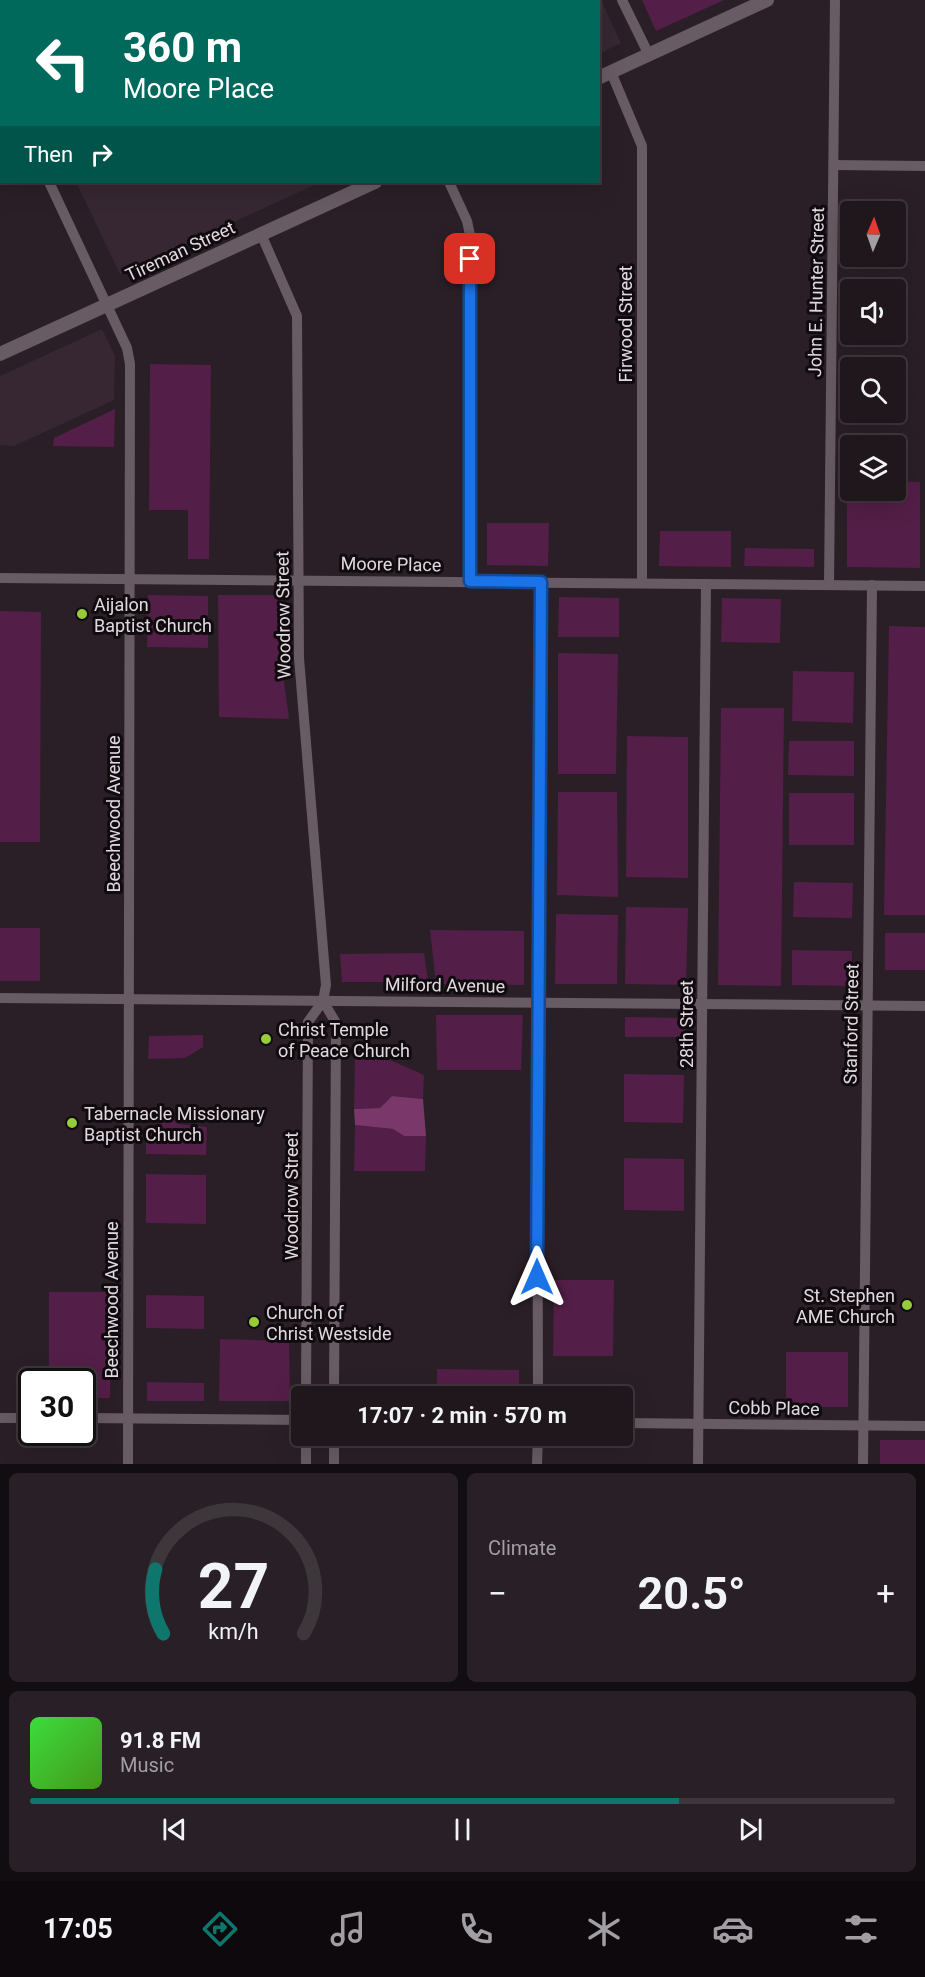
<!DOCTYPE html>
<meta charset="utf-8">
<style>
body{margin:0;font-family:Roboto,sans-serif;background:#282026;color:#f1f3f6;height:100vh;display:flex;flex-direction:column;font-size:22px;white-space:nowrap}
*{box-sizing:border-box;margin:0}
p{font-size:20px;color:#a29fa4}
.icon{flex:none;width:33px;height:33px;fill:none;stroke:currentColor;stroke-width:2;stroke-linecap:round;stroke-linejoin:round}
.map{position:relative;height:1464px;overflow:hidden}
.details{display:flex;flex-direction:column;gap:9px;padding:9px;background:#120d10;flex:1}
.details>*{flex:none}
.top-card{position:absolute;left:0px;top:0px;width:600px;height:183px;box-shadow:0 6px 24px #0002,0 0 0 2px #3d363b;background:#00695c;color:#fff;overflow:hidden}
.needle{width:39px;rotate:2deg}
.controls{position:absolute;left:840px;top:201px;display:grid;gap:12px}
.controls a{display:grid;place-items:center;width:66px;height:66px;border-radius:6px;background:#20171d;box-shadow:0 6px 24px #0002,0 0 0 2px #3d363b;font-size:30px}
.speed{position:absolute;left:18px;top:1368px;display:flex;gap:12px;font-size:30px;font-weight:700;text-align:center}
.speed>*{display:grid;place-content:center;width:78px;height:78px;border-radius:50%;background:#20171d;box-shadow:0 6px 24px #0002,0 0 0 2px #3d363b;line-height:1}
.speed .limit{border:3px solid #111;border-radius:9px;background:#fff;color:#111}
.pin{position:absolute;display:grid;place-items:center;width:51px;height:51px;color:#fff;margin:-26px;border-radius:12px;box-shadow:0 3px 9px #0006}
.me{position:absolute;width:66px;margin:-33px;rotate:0deg;stroke-linejoin:round;filter:drop-shadow(0 0 4px #0008)}
.turn{display:flex;align-items:center;gap:21px;height:126px;padding:0 24px;font-size:27px}
.turn .icon{width:78px;height:78px;stroke-width:2.5}
.turn b{display:block;font-size:42px;line-height:51px}
.then{display:flex;align-items:center;height:57px;padding:0 24px;background:#0003;gap:12px;font-size:22px}
.big{font-size:45px;font-weight:700;line-height:1.1}
.details .widget{flex:1;display:flex;flex-direction:column;justify-content:center;gap:9px;min-width:0;padding:0 21px;border-radius:9px;background:#282026}
.details .dial{align-items:center;gap:0}
.dial svg{height:156px;overflow:visible;fill:none;stroke:#3d363b;stroke-width:7;stroke-linecap:round;text-anchor:middle}
.dial text{fill:#f1f3f6;stroke:none}
.song{display:flex;align-items:center;gap:18px}
.cover{width:72px;height:72px;border-radius:9px;background:linear-gradient(135deg,hsl(120 70% 55%),hsl(100 70% 35%))}
.played{height:6px;border-radius:3px;background:linear-gradient(90deg,#0f766e 75%,#3d363b 75%)}
.keys{display:flex;justify-content:space-around;direction:ltr}
.heat{display:flex;justify-content:space-between;align-items:center;font-size:33px;direction:ltr}
.details .tiles{flex:1;display:grid;gap:9px;grid-template-columns:1fr 1fr}
.widget:last-child{grid-column:span 2}
.trip{position:absolute;left:291px;top:1386px;width:342px;height:60px;border-radius:6px;background:#20171d;box-shadow:0 6px 24px #0002,0 0 0 2px #3d363b;font-weight:700;line-height:60px;text-align:center}
.menu{display:flex;height:96px;justify-content:space-around;align-items:center;background:#0d090c;color:#a29fa4}
.menu .icon{width:42px;height:42px}
.menu .selected{color:#0f766e}
.menu b{font-size:27px;color:#f1f3f6}
.map>svg:first-child{display:block}
.built{fill:#362732}
.green{fill:#531e47}
.forest{fill:#7a3769}
.lines{fill:none;stroke-linecap:round;stroke-linejoin:round}
.minor{stroke:#685b63;stroke-width:10}
.tertiary{stroke:#685b63;stroke-width:14}
.route-casing{stroke:#114b97;stroke-width:15}
.route{stroke:#1a73e8;stroke-width:10}
.poi-dot{fill:#96cc39;stroke:#100b0e;stroke-width:2}
.labels{text-anchor:middle;dominant-baseline:central;stroke-width:6;stroke-linejoin:round;paint-order:stroke}
.street-label{font-size:18px;fill:#e1d9de;stroke:#100b0e}
.poi-label{font-size:18px;fill:#e1d9de;stroke:#100b0e;text-anchor:start}
</style>
<div class="map">
<svg width="925" height="1464" viewBox="0 0 925 1464">
<rect width="100%" height="100%" fill="#2a1f27"/>
<g class="built">
<path d="M218 0H601L621 43 599 54 598 2 215 1Z"/>
<path d="M76 182H321L120 274Z"/>
<path d="M102 329 115 356 114 400 14 446 0 445V376Z"/>
</g>
<g class="green">
<path d="M642 0H724L656 31Z"/>
<path d="M150 364 211 365 209 559H188V510H149Z"/>
<path d="M115 409 114 447 53 446 54 438Z"/>
<path d="M847 481H850V490H896V481L920 482V568L847 567Z"/>
<path d="M487 523H549L548 566 487 565Z"/>
<path d="M660 531H731V567L659 566Z"/>
<path d="M745 548 814 549V567L744 566Z"/>
<path d="M148 595 208 596V648L147 647Z"/>
<path d="M218 595H282V667L289 719 219 717Z"/>
<path d="M559 597 619 598V637H558Z"/>
<path d="M722 598 781 599 780 643 721 642Z"/>
<path d="M0 611 41 612 40 842H0Z"/>
<path d="M889 626 925 627V915H884Z"/>
<path d="M558 653 618 654 616 774H558Z"/>
<path d="M793 671 854 672 853 723 792 721Z"/>
<path d="M721 708H784L781 986 718 985Z"/>
<path d="M627 736 688 737V878L626 877Z"/>
<path d="M789 741H854V776L788 775Z"/>
<path d="M558 792H617L618 897 557 895Z"/>
<rect x="789" y="793" width="65" height="52"/>
<path d="M794 882 853 883 852 918 793 917Z"/>
<path d="M626 907 688 908 686 985 625 984Z"/>
<path d="M556 914 618 915 617 984H555Z"/>
<rect x="0" y="928" width="40" height="53"/>
<path d="M430 930 524 931V985L436 984Z"/>
<rect x="885" y="933" width="40" height="37"/>
<path d="M792 950 852 951 851 986 792 985Z"/>
<path d="M424 953 428 982H342L340 954Z"/>
<path d="M436 1015H523L521 1070H437Z"/>
<path d="M625 1017 685 1018V1037H625Z"/>
<path d="M203 1035V1047L185 1058 148 1059 149 1036Z"/>
<path d="M381 1056 424 1075 423 1099 392 1096 380 1108 354 1109 355 1057Z"/>
<path d="M624 1074 684 1075 683 1123 624 1122Z"/>
<path d="M162 1115 171 1116 178 1124 207 1127 206 1155 146 1154V1129L158 1125Z"/>
<path d="M355 1125 393 1129 404 1136H426L425 1171H354Z"/>
<path d="M624 1158 684 1159V1211L624 1210Z"/>
<path d="M146 1174 206 1175V1224L146 1223Z"/>
<path d="M554 1280H614L613 1356H553Z"/>
<path d="M49 1292H111L110 1398H83L82 1382 49 1381Z"/>
<path d="M146 1295 204 1296V1329L146 1328Z"/>
<path d="M220 1339 289 1341 290 1401H219Z"/>
<rect x="786" y="1352" width="62" height="55"/>
<path d="M437 1369 519 1370V1396H437Z"/>
<path d="M147 1382 204 1383V1401H147Z"/>
<rect x="880" y="1440" width="45" height="24"/>
</g>
<path class="forest" d="M392 1096 423 1099 426 1136H404L393 1129 355 1125 354 1109 380 1108Z"/>
<g class="lines">
<g class="minor">
<path d="M622 0 649 55"/>
<path d="M611 72 642 146V583"/>
<path d="M0 79 2 82"/>
<path d="M0 132 2 131"/>
<path d="M834 165 925 166"/>
<path d="M49 182 127 348 130 364 128 1464"/>
<path d="M449 182 467 221 470 235V581"/>
<path d="M261 234 297 316 299 658 326 985 323 1001 308 1022 306 1396"/>
<path d="M0 578 925 586"/>
<path d="M829 585 835 0"/>
<path d="M0 998 925 1006"/>
<path d="M323 1001 336 1023 334 1396"/>
<path d="M538 1396 537 1014 541 582"/>
<path d="M0 1418H32"/>
<path d="M82 1418 302 1420"/>
<path d="M622 1423 925 1426"/>
<path d="M306 1464V1436"/>
<path d="M334 1464V1436"/>
<path d="M537 1464 538 1436"/>
<path d="M698 1464 706 584"/>
<path d="M863 1464 872 585"/>
</g>
<g class="tertiary">
<path d="M598 78 767 0"/>
<path d="M0 354 375 182"/>
</g>
</g>
<g class="lines">
<defs>
<path id="route" d="M470 259V581L541 582 537 1277"/>
</defs>
<use href="#route" class="route-casing"/>
<use href="#route" class="route"/>
</g>
<g class="poi-dot">
<circle cx="82" cy="614" r="6"/>
<circle cx="266" cy="1039" r="6"/>
<circle cx="72" cy="1123" r="6"/>
<circle cx="907" cy="1305" r="6"/>
<circle cx="254" cy="1322" r="6"/>
</g>
<g class="labels">
<g class="street-label">
<text transform="translate(180 251) rotate(-25)">Tireman Street</text>
<text transform="translate(816 292) rotate(-89)">John E. Hunter Street</text>
<text transform="translate(625 324) rotate(-90)">Firwood Street</text>
<text transform="translate(391 564) rotate(1)">Moore Place</text>
<text transform="translate(283 615) rotate(-91)">Woodrow Street</text>
<text transform="translate(113 814) rotate(-90)">Beechwood Avenue</text>
<text transform="translate(445 985) rotate(1)">Milford Avenue</text>
<text transform="translate(686 1024) rotate(-90)">28th Street</text>
<text transform="translate(851 1024) rotate(-89)">Stanford Street</text>
<text transform="translate(291 1196) rotate(-90)">Woodrow Street</text>
<text transform="translate(111 1300) rotate(-90)">Beechwood Avenue</text>
<text transform="translate(774 1408) rotate(1)">Cobb Place</text>
</g>
<g class="poi-label">
<text x="94" y="604">Aijalon<tspan x="94" dy="21">Baptist Church</tspan></text>
<text x="278" y="1029">Christ Temple<tspan x="278" dy="21">of Peace Church</tspan></text>
<text x="84" y="1113">Tabernacle Missionary<tspan x="84" dy="21">Baptist Church</tspan></text>
<text x="895" y="1295" text-anchor="end">St. Stephen<tspan x="895" dy="21">AME Church</tspan></text>
<text x="266" y="1312">Church of<tspan x="266" dy="21">Christ Westside</tspan></text>
</g>
</g>
</svg>
<div class="controls">
<a><svg class="needle" viewBox="-14 -14 28 28"><path d="M0-13l5 13h-10z" fill="#e53935"/><path d="M0 13l5-13h-10z" fill="#a29fa4"/></svg></a>
<a><svg class="icon" aria-label="sound" viewBox="0 0 24 24"><path d="M4 9h4l5-4v14l-5-4H4zM17 9q2 3 0 6"/></svg></a>
<a><svg class="icon" aria-label="search" viewBox="0 0 24 24"><circle cx="10" cy="10" r="6"/><path d="M15 15l6 6"/></svg></a>
<a><svg class="icon" aria-label="layers" viewBox="0 0 24 24"><path d="M12 4l9 5-9 5-9-5zM3 14l9 5 9-5"/></svg></a>
</div>
<div class="speed"><div class="limit">30</div></div>
<div class="pin" style="left:470px;top:259px;background:#d93025"><svg class="icon" aria-label="arrive" viewBox="0 0 24 24"><path d="M6 21V4h12l-3 4 3 4H6"/></svg></div>
<svg class="me" style="left:537px;top:1277px" viewBox="-20 -20 40 40"><path d="M0-17L14 15 0 8-14 15z" fill="#1a73e8" stroke="#fff" stroke-width="4"/></svg>
<div class="trip">17:07 · 2 min · 570 m</div>
<div class="top-card">
<div class="turn"><svg class="icon" aria-label="left" viewBox="0 0 24 24"><path d="M17 20v-9H6M10 6l-5 5 5 5"/></svg><div><b>360 m</b>Moore Place</div></div>
<div class="then">Then<svg class="icon" aria-label="right" viewBox="0 0 24 24"><path d="M7 20v-9h11M14 6l5 5-5 5"/></svg></div>
</div>
</div>
<section class="details">
<div class="tiles">
<div class="widget dial"><svg viewBox="0 0 100 80">
<path d="M14 69A42 42 0 1 1 86 69"/>
<path d="M14 69A42 42 0 0 1 10 36" stroke="#0f766e"/>
<text x="50" y="56" font-size="32" font-weight="700">27</text>
<text x="50" y="72" font-size="11">km/h</text>
</svg></div>
<div class="widget"><p>Climate</p>
<div class="heat"><a>−</a><b class="big">20.5°</b><a>+</a></div>
</div>
<div class="widget">
<div class="song"><i class="cover"></i><div><b>91.8 FM</b><p>Music</p></div></div>
<div class="played"></div>
<div class="keys"><svg class="icon" aria-label="previous" viewBox="0 0 24 24"><path d="M18 5L8 12l10 7zM5 5v14"/></svg><svg class="icon" aria-label="pause" viewBox="0 0 24 24"><path d="M8 5v14M16 5v14"/></svg><svg class="icon" aria-label="next" viewBox="0 0 24 24"><path d="M6 5l10 7-10 7zM19 5v14"/></svg></div>
</div>
</div>
</section>
<nav class="menu">
<b>17:05</b>
<svg class="icon selected" aria-label="directions" viewBox="0 0 24 24"><path d="M12 3l9 9-9 9-9-9zM9 14v-3h6M13 9l2 2-2 2"/></svg>
<svg class="icon" aria-label="music" viewBox="0 0 24 24"><path d="M9 18V5l10-2v13"/><circle cx="6" cy="18" r="3"/><circle cx="16" cy="16" r="3"/></svg>
<svg class="icon" aria-label="phone" viewBox="0 0 24 24"><path d="M5 4h4l2 5-3 2q2 4 5 5l2-3 5 2v4C11 20 4 13 5 4z"/></svg>
<svg class="icon" aria-label="climate" viewBox="0 0 24 24"><path d="M12 3v18M4 7l16 10M4 17L20 7"/></svg>
<svg class="icon" aria-label="car" viewBox="0 0 24 24"><path d="M5 17H2v-5l4-1 3-4h7l3 4 3 1v5h-3M9 17h6M6 11h13"/><circle cx="7" cy="17" r="2"/><circle cx="17" cy="17" r="2"/></svg>
<svg class="icon" aria-label="filters" viewBox="0 0 24 24"><path d="M4 7h16M4 17h16"/><circle cx="9" cy="7" r="2"/><circle cx="15" cy="17" r="2"/></svg>
</nav>
